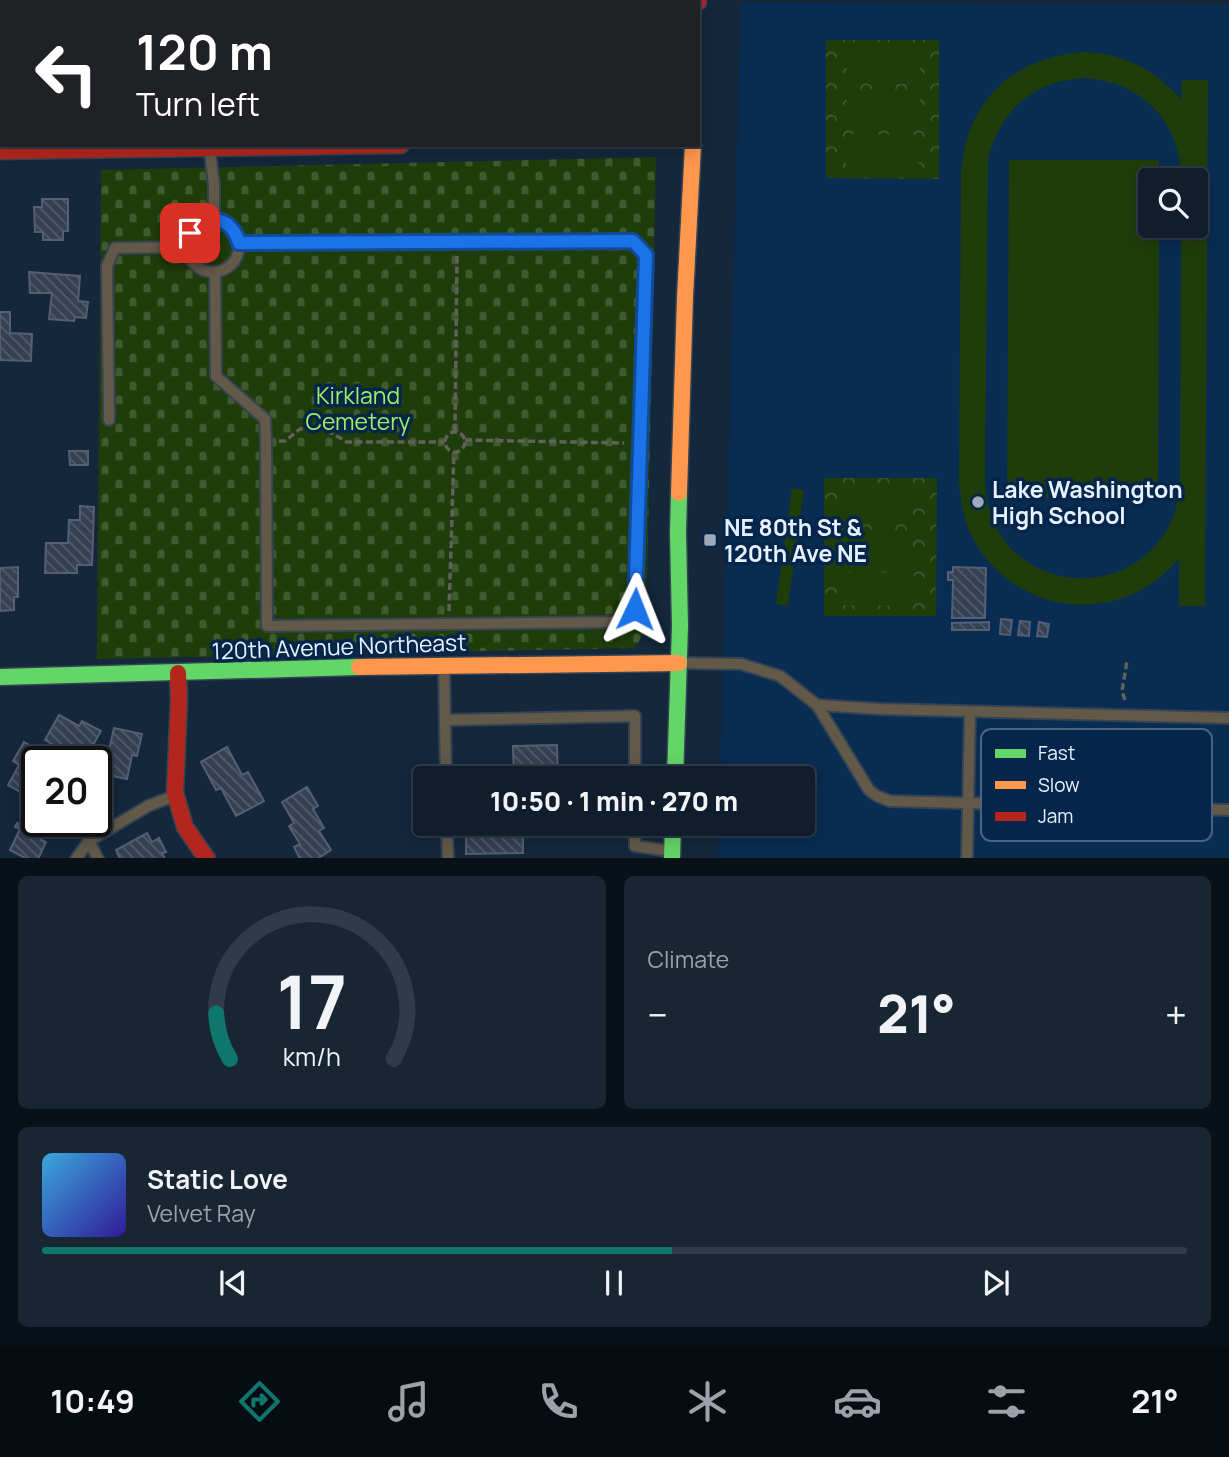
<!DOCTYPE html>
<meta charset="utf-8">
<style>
body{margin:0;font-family:Manrope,sans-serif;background:#182634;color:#f1f3f6;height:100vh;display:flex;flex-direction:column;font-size:26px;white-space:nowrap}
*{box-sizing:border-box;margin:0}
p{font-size:23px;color:#9ba2a9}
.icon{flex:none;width:38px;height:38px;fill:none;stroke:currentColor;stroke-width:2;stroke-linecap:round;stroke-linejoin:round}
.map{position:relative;height:858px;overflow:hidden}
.panel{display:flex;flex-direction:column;gap:18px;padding:18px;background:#081018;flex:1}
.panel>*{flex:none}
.guide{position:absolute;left:0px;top:0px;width:700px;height:147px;box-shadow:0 4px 18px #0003,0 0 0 2px #2f3b48;background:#202124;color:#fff;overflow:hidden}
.tools{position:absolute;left:1138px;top:168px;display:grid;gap:14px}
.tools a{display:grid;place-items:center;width:70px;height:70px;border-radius:7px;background:#0f1d2c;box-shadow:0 4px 18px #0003,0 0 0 2px #2f3b48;font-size:35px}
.speed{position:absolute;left:21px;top:746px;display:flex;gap:14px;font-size:35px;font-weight:700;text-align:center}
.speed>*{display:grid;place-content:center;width:91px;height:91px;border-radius:50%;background:#0f1d2c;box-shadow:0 4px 18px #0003,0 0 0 2px #2f3b48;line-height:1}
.speed .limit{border:4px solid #111;border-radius:10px;background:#fff;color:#111}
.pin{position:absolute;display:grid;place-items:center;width:60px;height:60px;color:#fff;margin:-30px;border-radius:14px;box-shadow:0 4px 10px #0006}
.me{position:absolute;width:77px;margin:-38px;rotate:2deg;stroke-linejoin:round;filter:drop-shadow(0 0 5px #0008)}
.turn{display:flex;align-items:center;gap:24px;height:147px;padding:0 21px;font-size:32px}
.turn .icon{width:91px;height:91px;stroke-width:2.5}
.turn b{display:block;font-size:49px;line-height:60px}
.big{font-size:52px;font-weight:800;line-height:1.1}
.panel .tile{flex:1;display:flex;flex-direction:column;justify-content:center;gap:10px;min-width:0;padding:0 24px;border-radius:10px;background:#182634}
.panel .dial{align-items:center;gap:0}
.dial svg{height:182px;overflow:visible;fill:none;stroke:#2f3b48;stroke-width:7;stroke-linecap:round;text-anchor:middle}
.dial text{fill:#f1f3f6;stroke:none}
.song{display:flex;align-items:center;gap:21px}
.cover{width:84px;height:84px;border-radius:10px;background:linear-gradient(135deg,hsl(200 70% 55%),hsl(250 70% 35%))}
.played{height:7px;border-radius:4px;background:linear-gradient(90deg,#0f766e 55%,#2f3b48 55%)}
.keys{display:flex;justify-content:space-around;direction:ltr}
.heat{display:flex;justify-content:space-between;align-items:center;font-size:38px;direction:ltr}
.panel .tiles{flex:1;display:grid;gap:18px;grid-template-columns:1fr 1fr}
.tile:last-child{grid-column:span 2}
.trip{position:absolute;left:413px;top:766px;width:402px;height:70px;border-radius:7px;background:#0f1d2c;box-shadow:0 4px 18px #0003,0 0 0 2px #2f3b48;font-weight:800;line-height:70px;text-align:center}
.tab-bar{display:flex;height:112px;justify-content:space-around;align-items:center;background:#060c12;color:#9ba2a9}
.tab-bar .icon{width:49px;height:49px}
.tab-bar .on{color:#0f766e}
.tab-bar b{font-size:32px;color:#f1f3f6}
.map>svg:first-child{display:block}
.built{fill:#082c52;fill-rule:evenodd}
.cemetery{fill:url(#cemetery-stones)}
.park{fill:url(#park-crowns)}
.garden{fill:#1f3d0b;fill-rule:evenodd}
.building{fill:url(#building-back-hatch);stroke:#545f74;stroke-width:2}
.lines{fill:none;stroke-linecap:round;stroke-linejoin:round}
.lane-casing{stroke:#354353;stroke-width:14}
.fast-casing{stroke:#354353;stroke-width:19}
.slow-casing{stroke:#354353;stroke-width:19}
.jam-casing{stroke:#354353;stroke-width:19}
.path{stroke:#61605a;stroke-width:3.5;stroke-dasharray:7 3.5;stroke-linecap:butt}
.lane{stroke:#635949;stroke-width:10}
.fast{stroke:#63d668;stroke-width:16}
.slow{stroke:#ff974d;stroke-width:16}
.jam{stroke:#b3261e;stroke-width:16}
.route-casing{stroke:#114b97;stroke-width:18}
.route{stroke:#1a73e8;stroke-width:12}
.poi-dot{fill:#9daab9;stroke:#05264a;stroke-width:2.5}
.labels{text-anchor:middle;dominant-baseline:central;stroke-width:7;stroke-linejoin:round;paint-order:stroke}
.park-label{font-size:23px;fill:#9eee64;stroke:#05264a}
.poi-label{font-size:23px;font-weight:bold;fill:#e7f1fd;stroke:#05264a;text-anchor:start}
.street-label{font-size:23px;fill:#e7f1fd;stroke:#05264a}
.key{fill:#05264a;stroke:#496380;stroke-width:2}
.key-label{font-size:19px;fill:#e7f1fd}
</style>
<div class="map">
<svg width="1229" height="859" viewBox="0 0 1229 859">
<defs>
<pattern id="cemetery-stones" width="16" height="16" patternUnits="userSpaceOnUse" patternTransform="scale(1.75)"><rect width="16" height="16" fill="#1f3d0b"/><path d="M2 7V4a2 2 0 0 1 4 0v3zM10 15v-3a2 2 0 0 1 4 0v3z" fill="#405a2f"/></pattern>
<pattern id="park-crowns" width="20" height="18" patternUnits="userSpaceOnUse" patternTransform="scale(1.75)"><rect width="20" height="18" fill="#1f3d0b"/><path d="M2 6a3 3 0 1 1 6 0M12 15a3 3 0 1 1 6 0" fill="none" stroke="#405a2f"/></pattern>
<pattern id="building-back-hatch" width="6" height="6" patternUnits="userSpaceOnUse" patternTransform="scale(1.75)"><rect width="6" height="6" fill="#364054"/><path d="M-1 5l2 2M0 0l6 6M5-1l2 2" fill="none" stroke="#535c6e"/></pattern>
</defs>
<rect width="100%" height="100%" fill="#14273b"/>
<path class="built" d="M741 3 1229 5V858H718L719 824H803V779H720ZM1150 180H1195V226H1150Z"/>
<path class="cemetery" d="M656 157 646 629 635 648 97 659 101 170Z"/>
<g class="park">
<path d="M826 40H939V179L826 178Z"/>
<path d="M824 478H937L936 616H824Z"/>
</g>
<g class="garden">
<path d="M847 50 920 51 919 84 846 83Z"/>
<path d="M1085 52C1127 55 1152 68 1181 99L1182 80H1208L1205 606H1179V559C1163 576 1145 591 1123 598 1059 620 988 586 966 522 962 509 960 495 959 480L961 174C966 101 1012 57 1085 52ZM1084 78C1142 82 1181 121 1181 180H1195V226H1181L1180 483C1178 501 1175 518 1165 533 1121 601 1015 591 990 512 987 502 986 492 985 481L988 159C1001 110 1032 81 1084 78Z"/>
<path d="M847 92 920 93 919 127 846 126Z"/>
<path d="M846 134 919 135 918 169 846 168Z"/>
<path d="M1009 160H1159V180H1150V226H1159L1158 497H1007Z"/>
<path d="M792 488 804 490 788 606 776 604Z"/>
<path d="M841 488 913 489 912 522 840 521Z"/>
<path d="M840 530 912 531V564L840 563Z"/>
<path d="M842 572 914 573 913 606 841 605Z"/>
</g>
<g class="building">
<path d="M42 199H68V231H63V240H43V232H35L34 207H42Z"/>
<path d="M29 272 80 276 78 301 88 302 86 318 75 317 74 321 49 319 52 293H30Z"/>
<path d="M0 312H10V333L32 334 31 361 0 360Z"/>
<path d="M69 451H88V465H70Z"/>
<path d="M80 506 94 507 92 565H77V573H45L46 543H68L69 520H80Z"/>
<path d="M18 567V597H14V610L0 611V568Z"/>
<path d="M953 567 986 568 985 618H952L953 580H948V572H953Z"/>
<path d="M1001 619 1012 620 1010 635 1000 634Z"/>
<path d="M1020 621 1030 622 1029 636 1018 635Z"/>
<path d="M989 622V630H952V623Z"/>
<path d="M1039 622 1049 624 1047 637 1037 636Z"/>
<path d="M59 715 79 726 82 721 101 731 87 756 68 746 65 752 45 740Z"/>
<path d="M114 728 142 734 137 756 132 755 127 779 98 773 103 749 109 750Z"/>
<path d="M24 742 51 757 49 761H37V797L28 792 26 795 8 785 19 765 13 761Z"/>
<path d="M557 745 558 778H586V775H593V778L624 777V779H514L513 746Z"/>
<path d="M227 747 242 775 248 772 264 801 236 816 221 788 216 790 201 762Z"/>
<path d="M307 787 318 806 313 809 324 828 319 831 331 850 317 859H300L294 847 300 844 289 826 294 823 282 802Z"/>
<path d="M17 823 43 836 41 840 46 842 38 859H27L10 850 20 829 15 827Z"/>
<path d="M462 824H560V830L523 831V853L466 854V832H462Z"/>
<path d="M147 833 152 842 159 838 166 852 162 853 165 859H120L116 850Z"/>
</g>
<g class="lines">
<defs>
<g id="lane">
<path d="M370 0V2"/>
<path d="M501 0V2"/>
<path d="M210 152 214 185V220"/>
<circle cx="213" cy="246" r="26"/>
<path d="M215 272 216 376 265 419 266 441 267 626 621 622 635 609 646 255 633 241 239 243"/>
<path d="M109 420 107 266 115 248 187 247"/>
<path d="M682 663 741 664 780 676 817 705 869 790 877 796 890 801 1229 810"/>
<path d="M444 666 446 779"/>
<path d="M817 705 880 709 1229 718"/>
<path d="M445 720 635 716V779"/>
<path d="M447 824 448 859"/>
<path d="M635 824V846L670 851"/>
<path d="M76 859 89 841"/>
<path d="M98 859 89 841 148 806 174 796"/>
<path d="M967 859 970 712"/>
</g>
<g id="fast">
<path d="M0 677 359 667"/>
<path d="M675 779 680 626 678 533 679 493"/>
<path d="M672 859 673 824"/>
</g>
<g id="slow">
<path d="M679 493 685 297 693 145"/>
<path d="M359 667 679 663"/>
</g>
<g id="jam">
<path d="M698 0V2"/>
<path d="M0 151 401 145"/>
<path d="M178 673 179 699 175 793 185 827 207 859"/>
</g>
</defs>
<use href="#lane" class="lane-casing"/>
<use href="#fast" class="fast-casing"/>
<use href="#slow" class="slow-casing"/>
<use href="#jam" class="jam-casing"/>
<g class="path">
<path d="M455 431 457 255"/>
<circle cx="455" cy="442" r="10"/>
<path d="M465 440 624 443"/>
<path d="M279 441H285L300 429H324L347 442H444"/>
<path d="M449 611 454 452"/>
<path d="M1125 700 1122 691 1127 661"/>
<path d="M1125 792 1126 730"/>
</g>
<use href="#lane" class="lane"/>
<use href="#fast" class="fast"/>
<use href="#slow" class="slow"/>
<use href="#jam" class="jam"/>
</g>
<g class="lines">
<defs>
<path id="route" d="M190 233C207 212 232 217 239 243L633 241 646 255 635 609"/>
</defs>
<use href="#route" class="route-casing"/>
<use href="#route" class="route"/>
</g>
<g class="poi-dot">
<circle cx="978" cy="502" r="7"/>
<rect x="703" y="533" width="14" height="14" rx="3.5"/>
</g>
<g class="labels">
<g class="park-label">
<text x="358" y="395">Kirkland<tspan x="358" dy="26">Cemetery</tspan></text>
</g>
<g class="poi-label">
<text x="992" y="489">Lake Washington<tspan x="992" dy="26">High School</tspan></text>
<text x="724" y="527">NE 80th St &amp;<tspan x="724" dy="26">120th Ave NE</tspan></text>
</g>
<g class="street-label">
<text transform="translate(339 646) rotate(-2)">120th Avenue Northeast</text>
</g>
</g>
<rect x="981" y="729" width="231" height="112" rx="10" class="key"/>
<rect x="995" y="749" width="31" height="9" fill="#63d668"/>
<rect x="995" y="781" width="31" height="8" fill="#ff974d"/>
<rect x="995" y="812" width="31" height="9" fill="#b3261e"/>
<g class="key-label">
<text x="1038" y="760">Fast</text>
<text x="1038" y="792">Slow</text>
<text x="1038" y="823">Jam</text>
</g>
</svg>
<div class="tools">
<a><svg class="icon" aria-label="search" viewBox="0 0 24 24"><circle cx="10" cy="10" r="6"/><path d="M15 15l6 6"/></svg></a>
</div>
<div class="speed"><div class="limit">20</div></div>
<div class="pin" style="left:190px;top:233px;background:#d93025"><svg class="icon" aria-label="arrive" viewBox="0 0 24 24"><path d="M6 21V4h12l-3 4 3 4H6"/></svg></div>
<svg class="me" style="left:635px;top:609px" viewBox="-20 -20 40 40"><path d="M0-17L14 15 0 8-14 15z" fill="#1a73e8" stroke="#fff" stroke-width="4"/></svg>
<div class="trip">10:50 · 1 min · 270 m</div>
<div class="guide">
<div class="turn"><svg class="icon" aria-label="left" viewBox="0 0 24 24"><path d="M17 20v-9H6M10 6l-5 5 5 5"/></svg><div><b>120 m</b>Turn left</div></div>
</div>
</div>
<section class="panel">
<div class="tiles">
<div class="tile dial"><svg viewBox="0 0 100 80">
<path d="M14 69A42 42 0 1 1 86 69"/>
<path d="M14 69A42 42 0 0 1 8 49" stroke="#0f766e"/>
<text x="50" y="56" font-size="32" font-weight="700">17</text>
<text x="50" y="72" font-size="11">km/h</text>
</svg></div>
<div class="tile"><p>Climate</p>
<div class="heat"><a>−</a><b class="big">21°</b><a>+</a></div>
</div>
<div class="tile">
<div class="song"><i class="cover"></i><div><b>Static Love</b><p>Velvet Ray</p></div></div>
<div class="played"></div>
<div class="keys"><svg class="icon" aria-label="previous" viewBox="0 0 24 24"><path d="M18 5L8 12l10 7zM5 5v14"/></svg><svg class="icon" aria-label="pause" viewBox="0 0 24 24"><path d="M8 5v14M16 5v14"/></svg><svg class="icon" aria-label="next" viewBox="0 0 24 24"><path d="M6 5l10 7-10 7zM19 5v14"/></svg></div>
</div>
</div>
</section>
<nav class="tab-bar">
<b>10:49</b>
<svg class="icon on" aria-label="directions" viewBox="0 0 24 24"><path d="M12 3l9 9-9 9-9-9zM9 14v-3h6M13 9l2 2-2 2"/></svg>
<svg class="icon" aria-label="music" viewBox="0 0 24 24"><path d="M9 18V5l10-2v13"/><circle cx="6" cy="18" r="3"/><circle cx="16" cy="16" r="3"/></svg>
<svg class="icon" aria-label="phone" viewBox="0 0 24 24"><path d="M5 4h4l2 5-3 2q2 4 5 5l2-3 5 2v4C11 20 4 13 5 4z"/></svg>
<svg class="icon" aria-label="climate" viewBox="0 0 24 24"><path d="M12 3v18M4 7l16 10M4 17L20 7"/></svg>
<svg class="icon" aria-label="car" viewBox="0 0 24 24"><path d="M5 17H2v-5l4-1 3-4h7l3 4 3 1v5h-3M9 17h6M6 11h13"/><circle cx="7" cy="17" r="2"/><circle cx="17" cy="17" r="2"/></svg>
<svg class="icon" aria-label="filters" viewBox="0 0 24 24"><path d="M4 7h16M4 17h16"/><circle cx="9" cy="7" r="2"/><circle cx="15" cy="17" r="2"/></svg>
<b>21°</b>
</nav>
